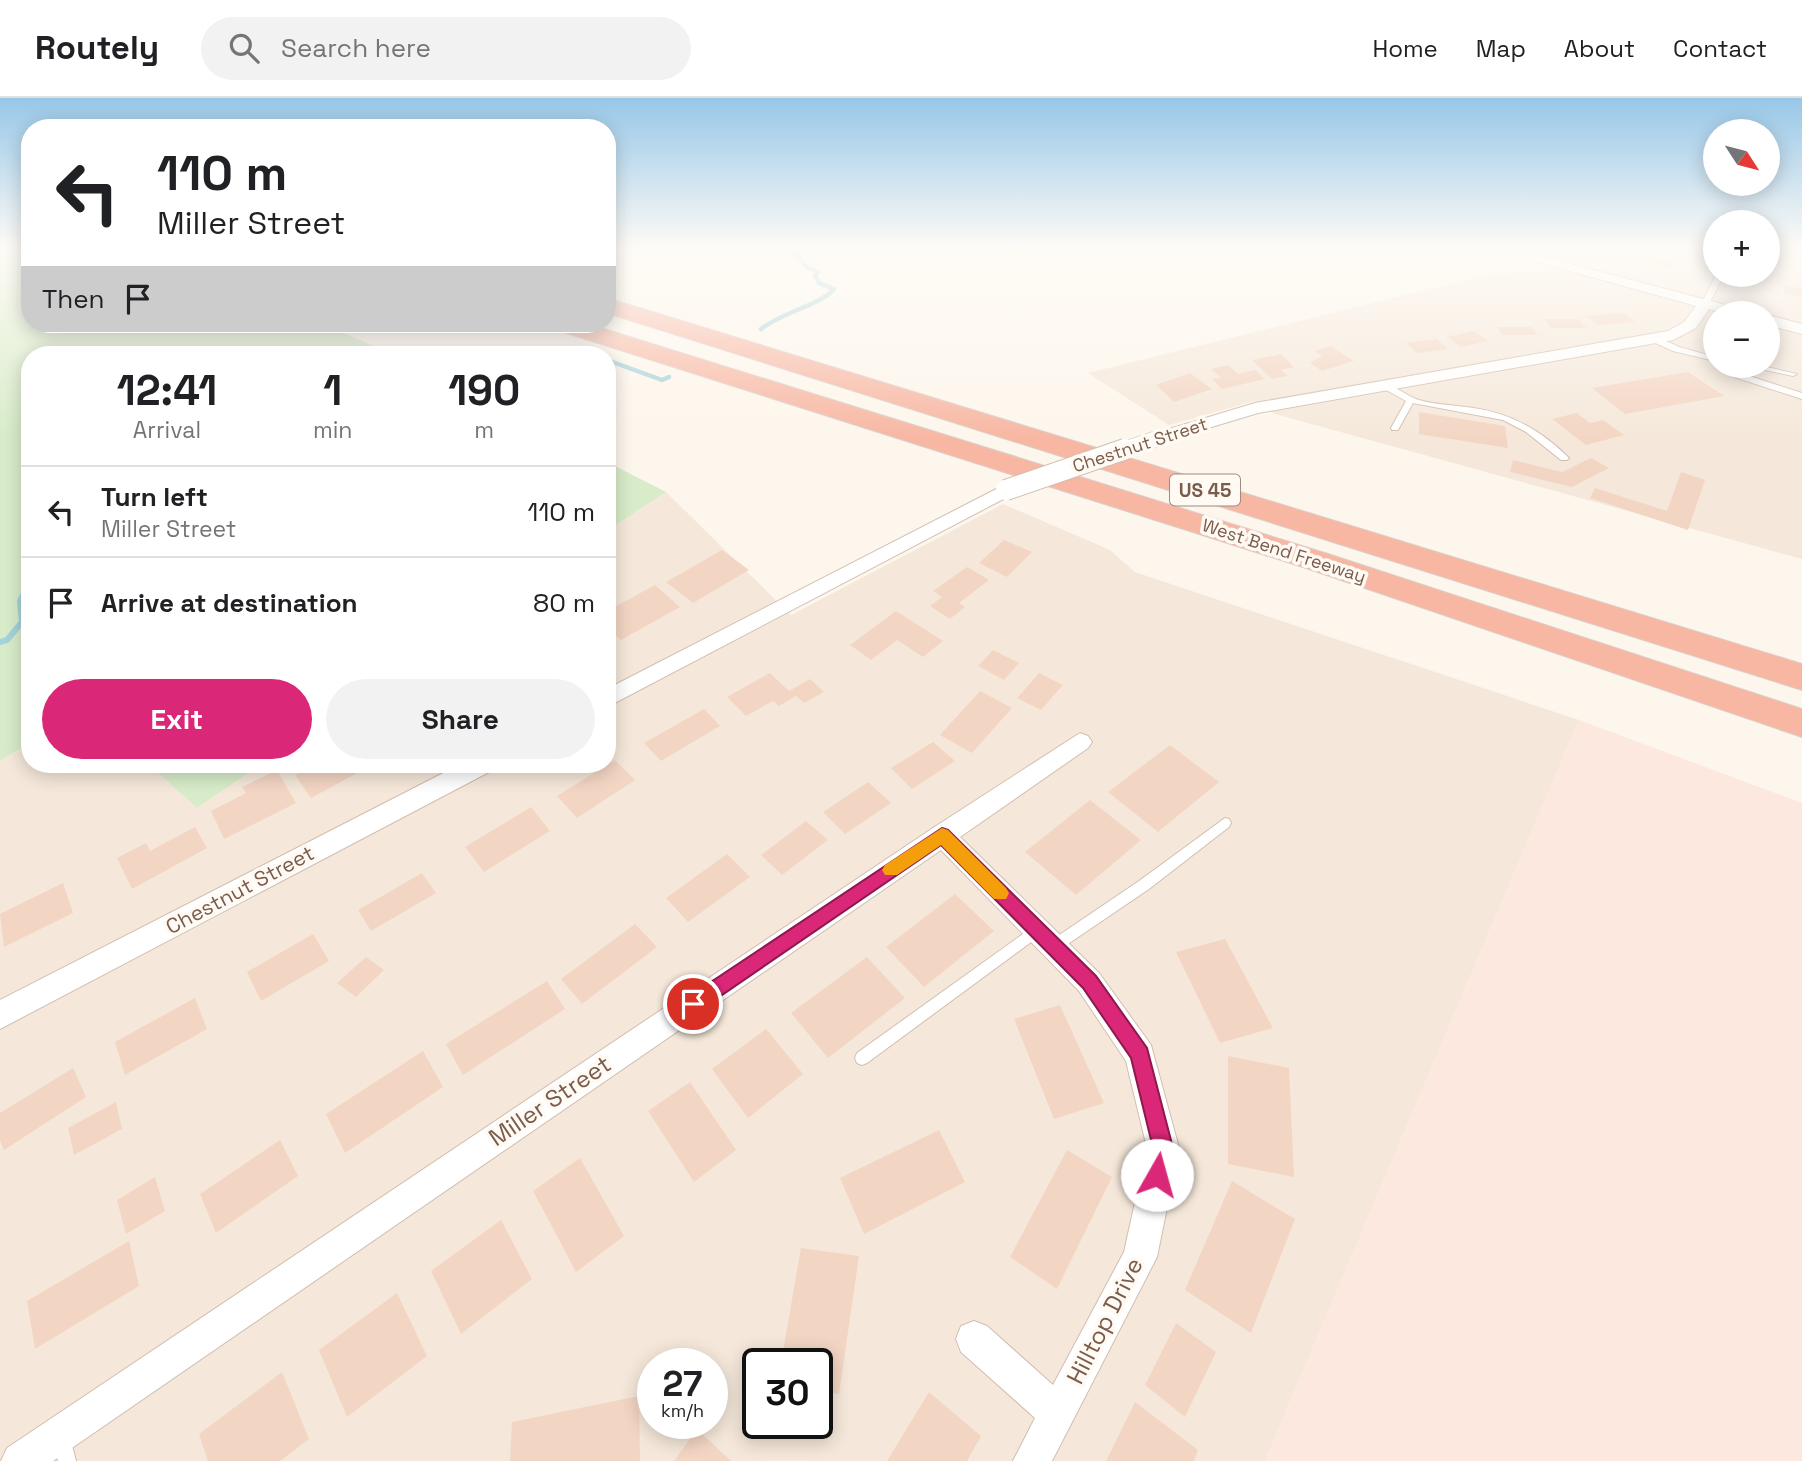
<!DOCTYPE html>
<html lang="en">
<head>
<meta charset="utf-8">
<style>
  :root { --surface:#fff; --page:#f2f2f2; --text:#202124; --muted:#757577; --line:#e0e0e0; --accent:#db2777 }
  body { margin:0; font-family:"Space Grotesk",sans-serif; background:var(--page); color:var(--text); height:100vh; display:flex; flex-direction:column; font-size:26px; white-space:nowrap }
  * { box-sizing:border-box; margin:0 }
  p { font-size:23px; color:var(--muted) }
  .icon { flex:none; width:38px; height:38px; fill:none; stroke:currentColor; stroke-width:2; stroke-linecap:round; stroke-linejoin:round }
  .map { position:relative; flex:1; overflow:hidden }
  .side { position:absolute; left:21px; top:248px; width:595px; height:427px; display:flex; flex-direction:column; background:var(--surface); border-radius:28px; box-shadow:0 4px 18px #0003 }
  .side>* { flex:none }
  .banner { position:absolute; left:21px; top:21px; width:595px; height:214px; border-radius:28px; box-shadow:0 4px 18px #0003; background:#fff; color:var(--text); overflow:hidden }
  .needle { width:46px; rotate:126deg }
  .fabs { position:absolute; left:1703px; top:21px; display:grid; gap:14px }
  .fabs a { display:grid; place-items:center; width:77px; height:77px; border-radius:50%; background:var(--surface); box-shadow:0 4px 18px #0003; font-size:35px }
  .speed { position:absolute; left:637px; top:1250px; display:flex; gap:14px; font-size:35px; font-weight:700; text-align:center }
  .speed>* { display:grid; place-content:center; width:91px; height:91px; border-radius:50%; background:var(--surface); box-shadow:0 4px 18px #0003; line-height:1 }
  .speed small { font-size:18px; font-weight:400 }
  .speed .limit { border:4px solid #111; border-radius:10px; background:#fff; color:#111 }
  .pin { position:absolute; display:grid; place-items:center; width:60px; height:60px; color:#fff; margin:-30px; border:4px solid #fff; border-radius:50%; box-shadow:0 2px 7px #0007 }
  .me { position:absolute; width:77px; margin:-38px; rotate:7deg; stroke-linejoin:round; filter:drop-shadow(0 0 5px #0008) }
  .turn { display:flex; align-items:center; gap:24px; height:147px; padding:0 21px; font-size:32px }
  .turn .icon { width:91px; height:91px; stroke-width:2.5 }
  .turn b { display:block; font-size:49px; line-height:60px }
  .then { display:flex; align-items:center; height:66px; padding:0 21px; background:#0003; gap:14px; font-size:26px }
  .eta { display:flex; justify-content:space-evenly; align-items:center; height:119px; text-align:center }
  .eta b { font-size:42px; font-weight:800; line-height:49px }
  .cta { display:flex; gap:14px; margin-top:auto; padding:14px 21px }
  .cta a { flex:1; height:80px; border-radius:42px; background:var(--accent); color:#fff; font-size:28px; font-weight:800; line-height:80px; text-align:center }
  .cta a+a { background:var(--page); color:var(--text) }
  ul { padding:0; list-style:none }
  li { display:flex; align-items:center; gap:21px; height:91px; padding:0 21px; border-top:2px solid var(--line) }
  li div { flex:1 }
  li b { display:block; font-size:26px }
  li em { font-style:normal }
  header { display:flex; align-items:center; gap:42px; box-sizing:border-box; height:98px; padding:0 35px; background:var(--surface); border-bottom:2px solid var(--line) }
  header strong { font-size:33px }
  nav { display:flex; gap:38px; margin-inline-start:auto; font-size:24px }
  .search { width:490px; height:63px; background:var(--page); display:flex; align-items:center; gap:18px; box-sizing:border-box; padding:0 24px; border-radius:38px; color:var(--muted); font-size:26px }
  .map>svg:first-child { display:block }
</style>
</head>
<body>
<header>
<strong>Routely</strong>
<div class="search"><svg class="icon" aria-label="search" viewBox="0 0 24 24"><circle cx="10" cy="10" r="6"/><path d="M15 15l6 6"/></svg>Search here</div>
<nav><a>Home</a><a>Map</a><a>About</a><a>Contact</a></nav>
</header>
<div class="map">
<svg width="1802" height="1363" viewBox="0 0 1802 1363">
  <rect width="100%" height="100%" fill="#fdf6ec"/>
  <!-- residential -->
  <path fill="#f5e8da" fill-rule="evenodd" d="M 1516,150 L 1715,150 L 1715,177 L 1768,177 L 1768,150 L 1802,150 L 1802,461 L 1275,316 L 1254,303 L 1169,327 L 1088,275 L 1494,175 L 1563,172 L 1565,163 ZM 1715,215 L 1768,215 L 1768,268 L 1715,268 Z
    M 666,394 L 791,517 L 1003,406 L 1110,452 L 1135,474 L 1579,622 L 1265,1363 L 0,1363 L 0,663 L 30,645 L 30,667 L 149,667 L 197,710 L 260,667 L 607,667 L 607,433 ZM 653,1265 L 712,1265 L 712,1325 L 653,1325 ZM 758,1265 L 817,1265 L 817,1325 L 758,1325 Z"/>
  <!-- commercial -->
  <path fill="#fde8e0" d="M 1579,622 L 1802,705 L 1802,1363 L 1265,1363 Z"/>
  <!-- green -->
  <path fill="#d8ecc9" d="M 0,150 L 30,150 L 30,226 L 324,226 L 393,257 L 30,257 L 30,645 L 0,663 Z
    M 607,364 L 666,394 L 607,433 Z
    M 149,667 L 260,667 L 197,710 Z"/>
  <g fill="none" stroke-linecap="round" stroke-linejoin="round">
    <!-- stream-far1 -->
    <path stroke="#a5d3da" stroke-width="4.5" d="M 761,231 C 782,214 821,207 834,191 L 819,185 L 815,177 L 818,174 L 808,170 L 790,150
      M 572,257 L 567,253 L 590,257
      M 607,262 L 662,282 L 669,279"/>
    <!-- stream -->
    <path stroke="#a5d3da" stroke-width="6" d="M 0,544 L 7,542 L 22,524 L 20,503 L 30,483"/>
  </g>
  <!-- building -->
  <path fill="#f3d5c3" d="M 1592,150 L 1647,150 L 1676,157 L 1669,170 Z
    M 1786,187 L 1802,191 L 1802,199 L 1783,195 Z
    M 1623,215 L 1635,224 L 1598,227 L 1587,218 Z
    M 1544,221 L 1579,221 L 1586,230 L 1551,230 Z
    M 1497,229 L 1531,229 L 1538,237 L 1503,237 Z
    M 1474,233 L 1488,243 L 1461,249 L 1447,239 Z
    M 1437,241 L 1448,251 L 1417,255 L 1406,245 Z
    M 1331,248 L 1354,263 L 1322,273 L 1310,265 L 1322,258 L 1315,253 Z
    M 1281,256 L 1294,269 L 1281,272 L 1288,278 L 1272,281 L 1252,262 Z
    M 1228,267 L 1238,276 L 1255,272 L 1265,281 L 1222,291 L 1212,281 L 1221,280 L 1211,271 Z
    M 1688,274 L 1724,298 L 1625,316 L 1592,290 Z
    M 1190,275 L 1212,291 L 1174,304 L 1156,287 Z
    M 1419,314 L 1505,328 L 1508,350 L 1419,336 Z
    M 1577,315 L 1590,325 L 1603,322 L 1624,337 L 1586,347 L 1552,321 Z
    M 1591,360 L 1609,370 L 1572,389 L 1510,374 L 1513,362 L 1562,374 Z
    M 1681,374 L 1705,382 L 1688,432 L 1590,400 L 1595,390 L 1667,413 Z
    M 1004,442 L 1032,454 L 1007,479 L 979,465 Z
    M 722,452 L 749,472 L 693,505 L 666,484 Z
    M 967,469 L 989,482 L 959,505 L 965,509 L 950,521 L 930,508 L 942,499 L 933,493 Z
    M 655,487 L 680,509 L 621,542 L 607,529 L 607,513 Z
    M 896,513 L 943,543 L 923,559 L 897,542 L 871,562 L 850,547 Z
    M 993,552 L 1019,565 L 1004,582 L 978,568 Z
    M 770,575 L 789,593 L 810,581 L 824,594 L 804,605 L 796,598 L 779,608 L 773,603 L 746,618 L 727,599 Z
    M 1039,575 L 1063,587 L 1041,612 L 1017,600 Z
    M 980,593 L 1012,610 L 972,655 L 940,637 Z
    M 704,611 L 720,628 L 661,663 L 644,645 Z
    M 933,644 L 955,663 L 912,691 L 891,670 Z
    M 1170,647 L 1219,684 L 1158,734 L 1108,694 Z
    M 615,662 L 635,682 L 577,720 L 557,698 Z
    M 315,667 L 372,667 L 311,700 L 295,677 Z
    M 277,672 L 296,705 L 224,741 L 211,713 L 246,695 L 242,689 Z
    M 868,684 L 891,705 L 845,736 L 823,714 Z
    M 1090,702 L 1141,742 L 1076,797 L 1025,754 Z
    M 531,709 L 550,733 L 484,774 L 465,749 Z
    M 806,723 L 828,742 L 782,777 L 761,757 Z
    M 195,729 L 207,750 L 132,791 L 117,760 L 146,745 L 150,753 Z
    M 727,756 L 750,779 L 688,824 L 666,800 Z
    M 422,775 L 436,795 L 371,833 L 358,812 Z
    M 63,785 L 73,815 L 4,849 L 0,816 Z
    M 955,796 L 994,833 L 924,889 L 886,849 Z
    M 635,826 L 657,849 L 582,906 L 561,881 Z
    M 313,836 L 329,863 L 261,903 L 247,874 Z
    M 1225,841 L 1273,930 L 1220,945 L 1176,854 Z
    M 366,859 L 384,872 L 356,899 L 337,885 Z
    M 867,859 L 905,900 L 828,960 L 791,915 Z
    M 547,883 L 565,911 L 463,977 L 446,946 Z
    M 195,900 L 207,931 L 125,977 L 115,944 Z
    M 1060,907 L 1104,1005 L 1054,1021 L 1014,921 Z
    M 766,931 L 803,976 L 748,1020 L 712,971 Z
    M 423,953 L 443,989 L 345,1055 L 326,1016 Z
    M 1228,958 L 1289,970 L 1294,1079 L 1228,1066 Z
    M 73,970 L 86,999 L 4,1052 L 0,1042 L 0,1015 Z
    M 690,984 L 736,1052 L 694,1084 L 648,1013 Z
    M 116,1004 L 122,1031 L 74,1057 L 68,1030 Z
    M 939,1032 L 965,1084 L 864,1136 L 840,1080 Z
    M 280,1042 L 298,1078 L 216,1135 L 200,1096 Z
    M 1067,1052 L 1112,1079 L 1057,1191 L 1010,1159 Z
    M 580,1060 L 624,1138 L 576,1174 L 533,1093 Z
    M 155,1079 L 165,1113 L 126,1136 L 117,1102 Z
    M 1232,1083 L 1295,1121 L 1251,1235 L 1185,1192 Z
    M 501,1122 L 532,1181 L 461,1236 L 431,1173 Z
    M 129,1143 L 139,1188 L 35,1251 L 27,1203 Z
    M 801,1150 L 859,1158 L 839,1296 L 817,1293 L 817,1265 L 781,1265 Z
    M 397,1195 L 427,1258 L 347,1319 L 319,1252 Z
    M 1176,1225 L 1216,1254 L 1185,1319 L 1145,1287 Z
    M 282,1274 L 309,1341 L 280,1363 L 208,1363 L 199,1336 Z
    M 929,1294 L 981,1338 L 967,1363 L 887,1363 Z
    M 639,1298 L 640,1363 L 510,1363 L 512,1324 Z
    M 1135,1304 L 1198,1352 L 1194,1363 L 1106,1363 Z
    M 697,1331 L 731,1363 L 674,1363 Z"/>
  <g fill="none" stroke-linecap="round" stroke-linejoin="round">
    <defs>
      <path id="lane" d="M 1707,150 L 1715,150 L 1715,153 L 1708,152 Z
        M 1716,177 L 1724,177 L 1708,208 L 1702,208 L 1701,206 Z
        M 1649,238 L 1655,238 L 1679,249 L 1715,259 L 1715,263 L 1673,253 L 1649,242 Z
        M 1717,268 L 1727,268 L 1740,275 L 1802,295 L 1802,301 L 1734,279 Z
        M 1746,268 L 1762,268 L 1797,276 L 1793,278 Z
        M 1379,284 C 1390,284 1406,298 1419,302 C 1436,307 1455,307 1473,310 C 1511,315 1542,333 1569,360 L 1567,362 L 1561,362 L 1526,334 L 1503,322 L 1413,305 L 1398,332 L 1392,332 L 1391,330 L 1406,303 L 1379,288 Z
        M 1225,720 L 1229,721 L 1231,725 L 1229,729 L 1149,791 L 1059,852 L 1054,854 L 1049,852 L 1047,848 L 1049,844 L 1139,783 Z
        M 1037,826 L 1042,828 L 1044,832 L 1042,836 L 867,965 L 862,967 L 857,965 L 855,960 L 857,955 Z
        M 61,1330 L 68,1332 L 76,1363 L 58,1363 L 52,1339 L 54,1332 Z"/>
      <path id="street" d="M 1487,150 L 1510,150 L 1745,212 L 1748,215 L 1723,215 L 1709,211 L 1696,230 L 1673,242 L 1258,315 L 1162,344 L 1153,339 L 1156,335 L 1255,305 L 1668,233 L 1684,224 L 1696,208 Z
        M 1768,217 L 1802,226 L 1802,236 L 1768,227 Z
        M 1006,386 L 1015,392 L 1013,396 L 607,609 L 607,591 Z
        M 1080,635 L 1088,638 L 1092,644 L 1088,650 L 960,739 L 1099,875 L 1151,947 L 1179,1050 L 1157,1159 L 1052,1363 L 1013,1363 L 1035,1320 L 961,1254 L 956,1241 L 961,1228 L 974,1223 L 987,1228 L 1053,1287 L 1124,1154 L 1147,1050 L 1126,963 L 1079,893 L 941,752 L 53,1363 L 1,1363 L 7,1350 L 933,730 Z
        M 459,667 L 492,667 L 489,674 L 0,931 L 0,902 Z"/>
      <path id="highway" d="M 607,200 L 1802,566 L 1802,592 L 607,215 Z
        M 551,226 L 588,226 L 1328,456 L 1802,611 L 1802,639 L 1306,470 L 554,231 Z"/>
    </defs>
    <!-- lane casing -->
    <use href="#lane" stroke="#d1beb0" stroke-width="2"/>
    <!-- street casing -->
    <use href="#street" stroke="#d1beb0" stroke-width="2"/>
    <!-- highway casing -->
    <use href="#highway" stroke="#dad1cd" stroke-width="2"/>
    <!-- lane -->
    <use href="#lane" fill="#fff" fill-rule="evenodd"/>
    <!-- street -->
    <use href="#street" fill="#fff" fill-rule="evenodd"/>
    <!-- highway -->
    <use href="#highway" fill="#f7b7a3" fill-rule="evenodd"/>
    <defs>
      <path id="street-bridge-far1" d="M 1120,353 L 1162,339"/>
      <path id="street-bridge" d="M 1006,392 L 1125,351"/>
    </defs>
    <!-- street-bridge-far1 casing -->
    <use href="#street-bridge-far1" stroke="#d1beb0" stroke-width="17" stroke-linecap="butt"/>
    <!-- street-bridge casing -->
    <use href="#street-bridge" stroke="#d1beb0" stroke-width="22" stroke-linecap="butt"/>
    <!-- street-bridge-far1 -->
    <use href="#street-bridge-far1" stroke="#fff" stroke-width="16"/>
    <!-- street-bridge -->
    <use href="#street-bridge" stroke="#fff" stroke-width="20"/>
  </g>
  <!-- sky -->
  <linearGradient id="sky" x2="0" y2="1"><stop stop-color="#97c7e8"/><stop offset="0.44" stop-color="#fefbf6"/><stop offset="1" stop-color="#fefbf6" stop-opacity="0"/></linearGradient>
  <rect width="1802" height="341" fill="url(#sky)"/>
  <!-- route -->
  <path fill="#db2777" stroke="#8e194d" stroke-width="2" d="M 942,730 L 948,732 L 1096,878 L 1147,950 L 1173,1050 L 1165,1085 L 1157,1088 L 1150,1085 L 1147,1077 L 1153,1050 L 1131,960 L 1083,890 L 941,747 L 700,912 L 693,915 L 687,912 L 684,906 L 687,900 Z"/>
  <!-- slow -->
  <path fill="#f59e0b" d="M 942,730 L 948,732 L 1006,790 L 1009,795 L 1006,801 L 994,801 L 941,747 L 897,777 L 885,777 L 882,772 L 885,767 Z"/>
  <g text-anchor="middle" stroke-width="7" stroke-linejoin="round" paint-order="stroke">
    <!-- far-street labels -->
    <g font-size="18" fill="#7a5c4d" stroke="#fffaf3">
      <text transform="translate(1140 347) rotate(-18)" y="6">Chestnut Street</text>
      <text transform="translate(1284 453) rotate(18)" y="6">West Bend Freeway</text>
    </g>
    <!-- shield labels -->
    <rect fill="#fffaf3" stroke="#a28b7f" stroke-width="2" x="1170" y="376.5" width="70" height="31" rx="5"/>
    <g font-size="19" font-weight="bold" fill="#7a5c4d">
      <text x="1205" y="399">US 45</text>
    </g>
    <!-- street labels -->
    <g font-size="21" fill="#7a5c4d" stroke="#fffaf3">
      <text transform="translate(240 792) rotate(-28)" y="7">Chestnut Street</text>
    </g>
    <!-- near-street labels -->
    <g font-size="24" fill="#7a5c4d" stroke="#fffaf3">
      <text transform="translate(550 1003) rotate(-34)" y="8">Miller Street</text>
      <text transform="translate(1105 1223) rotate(-63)" y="8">Hilltop Drive</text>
    </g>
  </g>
</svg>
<div class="fabs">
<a><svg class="needle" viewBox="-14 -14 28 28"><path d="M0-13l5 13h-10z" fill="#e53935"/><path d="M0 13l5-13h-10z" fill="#757577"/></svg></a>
<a>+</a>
<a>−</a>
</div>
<div class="speed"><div>27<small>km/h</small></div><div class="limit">30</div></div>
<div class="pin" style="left:693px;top:906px;background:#d93025"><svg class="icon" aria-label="arrive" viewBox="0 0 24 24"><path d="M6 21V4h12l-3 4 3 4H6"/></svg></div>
<svg class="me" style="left:1157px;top:1077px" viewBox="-20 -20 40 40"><circle r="19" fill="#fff"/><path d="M0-13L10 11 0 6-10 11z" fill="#db2777"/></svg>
<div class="banner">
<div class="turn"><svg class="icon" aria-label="left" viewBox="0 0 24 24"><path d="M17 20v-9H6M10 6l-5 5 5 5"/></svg><div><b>110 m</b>Miller Street</div></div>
<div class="then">Then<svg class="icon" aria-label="arrive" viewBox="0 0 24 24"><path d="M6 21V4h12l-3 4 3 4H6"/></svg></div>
</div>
<section class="side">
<div class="eta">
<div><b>12:41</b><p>Arrival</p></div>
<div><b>1</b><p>min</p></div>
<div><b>190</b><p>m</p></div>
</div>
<ul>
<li><svg class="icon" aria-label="left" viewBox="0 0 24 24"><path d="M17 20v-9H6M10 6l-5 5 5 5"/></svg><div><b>Turn left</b><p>Miller Street</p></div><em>110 m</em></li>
<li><svg class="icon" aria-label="arrive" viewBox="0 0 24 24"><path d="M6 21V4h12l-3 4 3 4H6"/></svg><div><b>Arrive at destination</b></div><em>80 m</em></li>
</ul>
<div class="cta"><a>Exit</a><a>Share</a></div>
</section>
</div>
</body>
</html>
